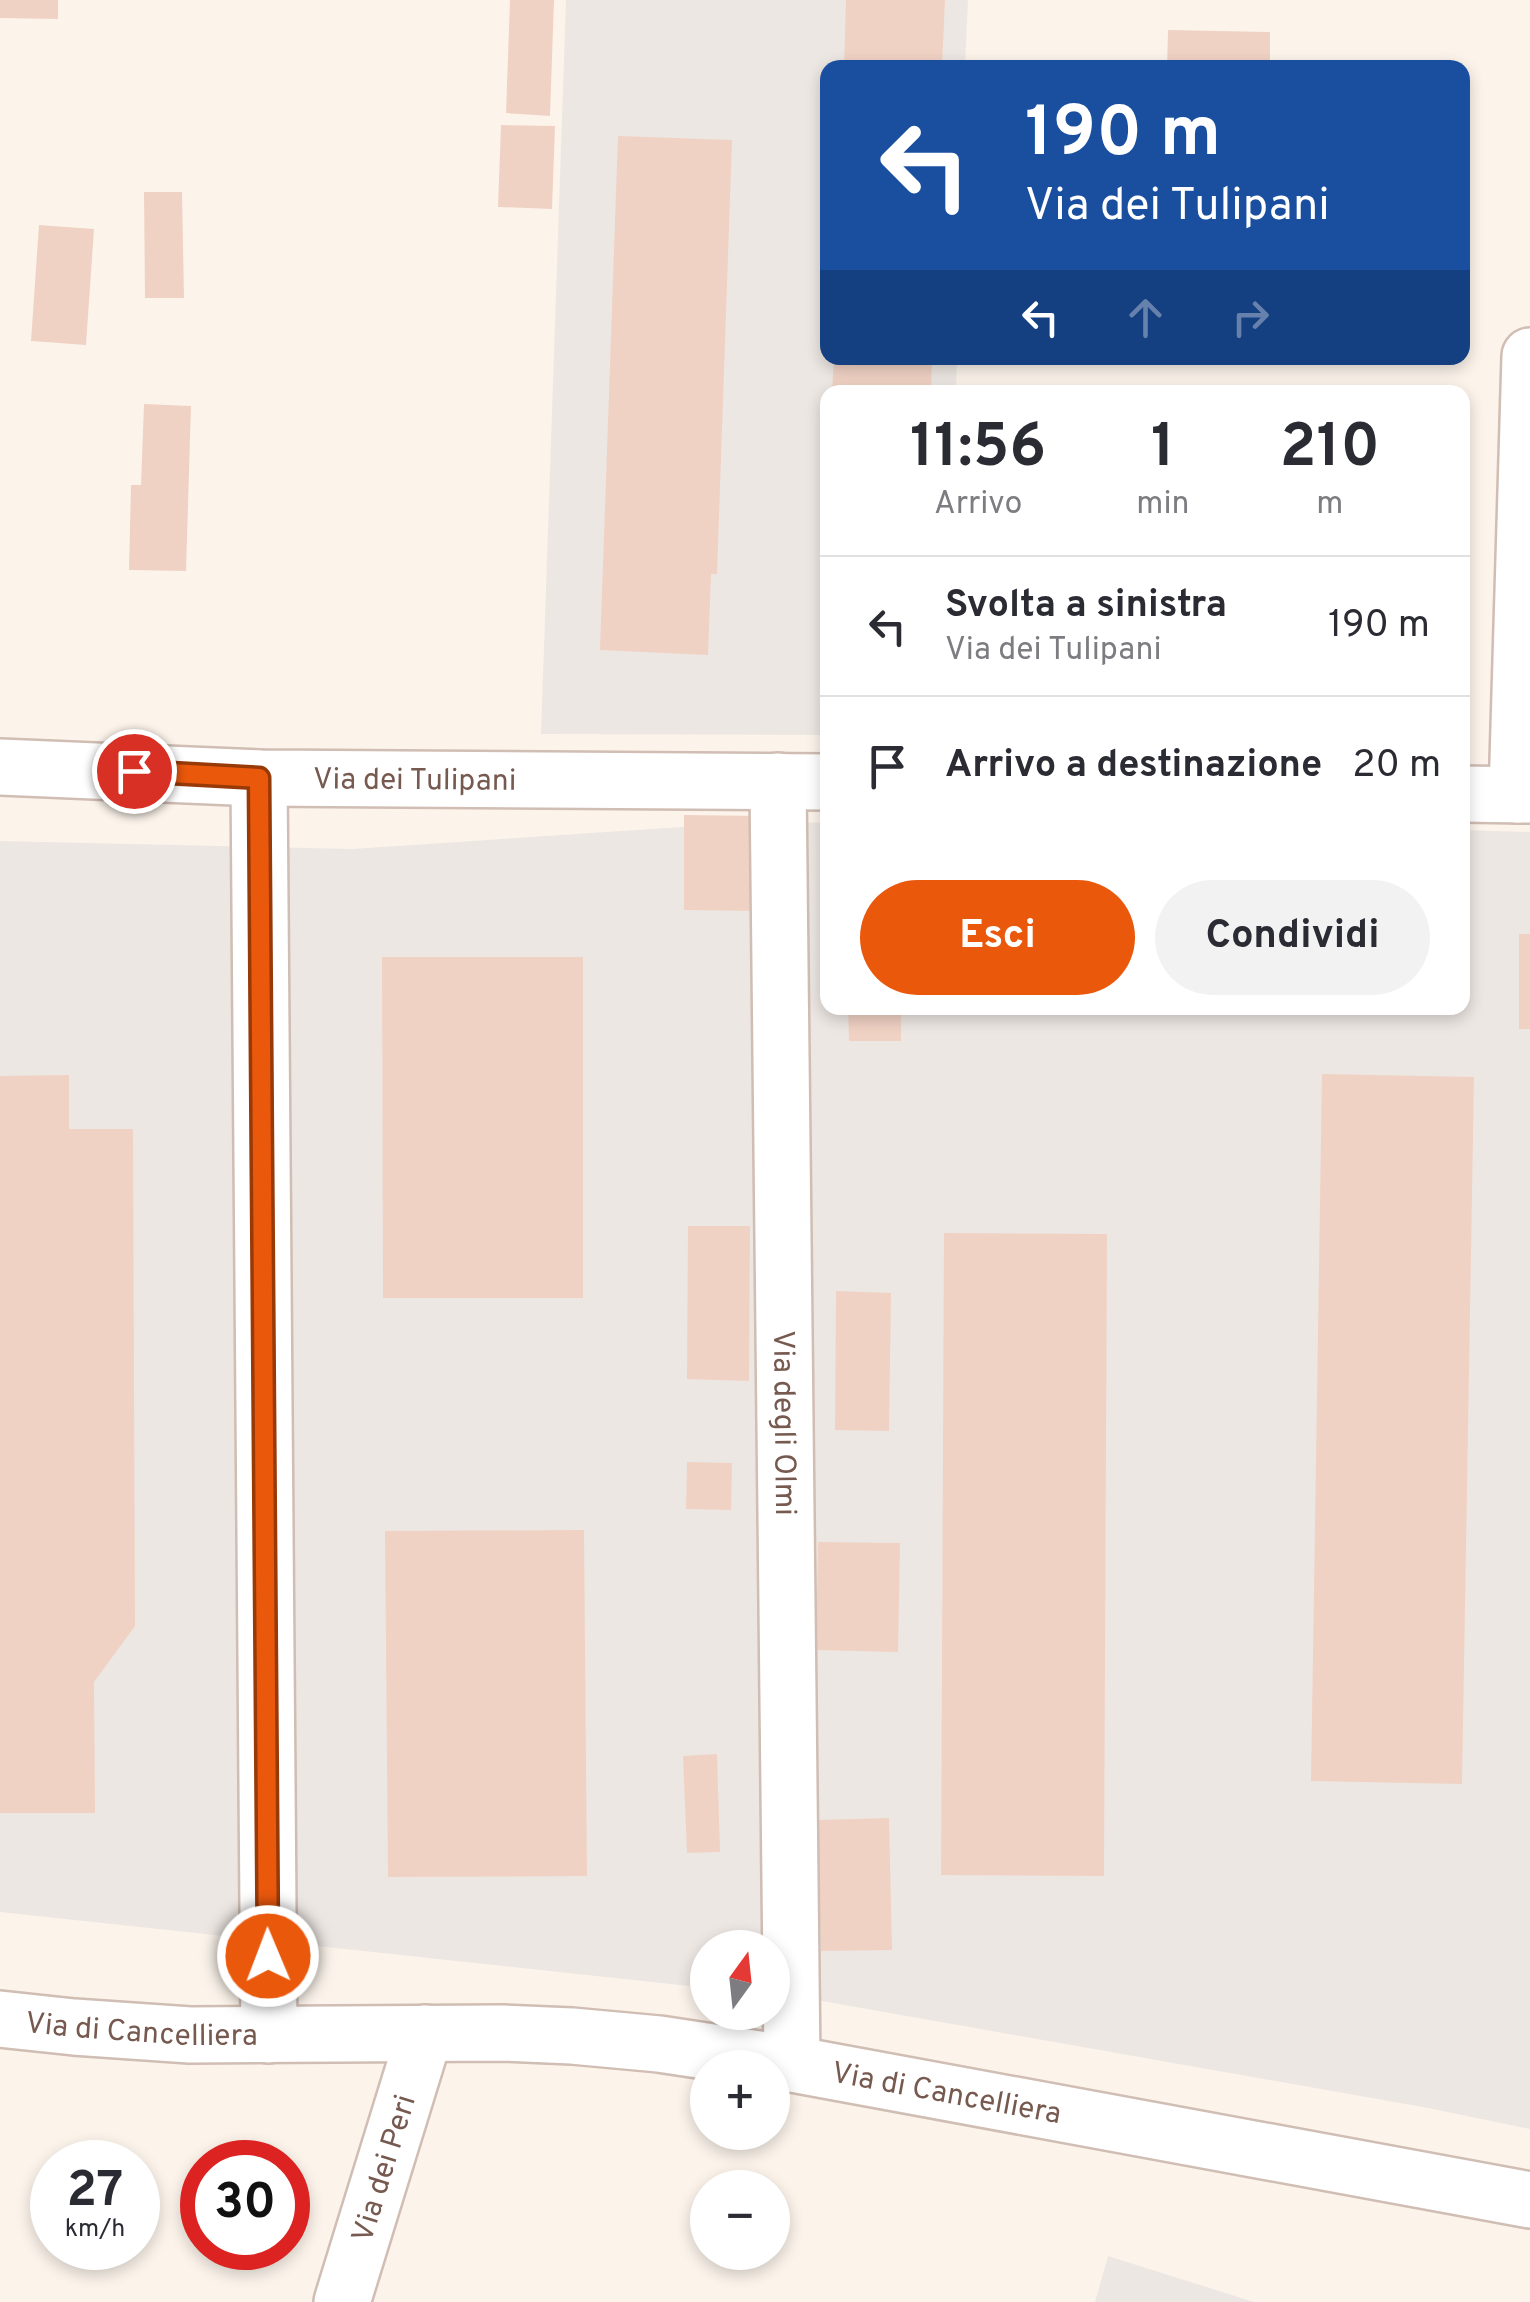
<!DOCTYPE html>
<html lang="it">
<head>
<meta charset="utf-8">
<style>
  :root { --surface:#fff; --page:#f2f2f3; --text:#2b2b33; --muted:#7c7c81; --line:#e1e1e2; --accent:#ea580c }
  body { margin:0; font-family:Overpass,sans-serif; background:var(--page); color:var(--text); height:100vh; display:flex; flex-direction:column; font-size:38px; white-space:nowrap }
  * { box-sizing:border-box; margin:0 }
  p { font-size:32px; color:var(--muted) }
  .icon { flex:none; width:55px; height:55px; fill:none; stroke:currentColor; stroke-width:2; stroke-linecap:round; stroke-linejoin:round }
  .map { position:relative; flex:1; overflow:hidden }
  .panel { position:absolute; left:820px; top:385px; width:650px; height:630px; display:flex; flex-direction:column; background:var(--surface); border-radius:20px; box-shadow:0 5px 15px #0003 }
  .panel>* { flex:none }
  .top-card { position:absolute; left:820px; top:60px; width:650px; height:305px; border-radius:20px; box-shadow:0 5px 15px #0003; background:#1a4fa0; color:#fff; overflow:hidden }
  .needle { width:65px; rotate:15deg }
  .tools { position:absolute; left:690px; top:1930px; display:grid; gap:20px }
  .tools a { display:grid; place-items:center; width:100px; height:100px; border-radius:50%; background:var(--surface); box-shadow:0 5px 15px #0003; font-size:50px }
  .speed { position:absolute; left:30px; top:2140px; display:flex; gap:20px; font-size:50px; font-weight:700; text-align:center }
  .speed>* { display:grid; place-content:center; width:130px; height:130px; border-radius:50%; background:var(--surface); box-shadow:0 5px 15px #0003; line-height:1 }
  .speed small { font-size:25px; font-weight:400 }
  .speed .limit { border:15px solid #d22; background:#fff; color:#111 }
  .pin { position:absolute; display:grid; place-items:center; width:85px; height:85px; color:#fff; margin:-42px; border:5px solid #fff; border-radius:50%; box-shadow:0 2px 10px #0007 }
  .me { position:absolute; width:110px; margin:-55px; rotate:359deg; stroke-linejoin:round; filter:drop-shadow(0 0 8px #0008) }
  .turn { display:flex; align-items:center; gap:35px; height:210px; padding:0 40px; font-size:45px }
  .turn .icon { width:130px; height:130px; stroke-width:2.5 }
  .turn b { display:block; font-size:70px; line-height:85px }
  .lanes { display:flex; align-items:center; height:95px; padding:0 40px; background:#0003; justify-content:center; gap:50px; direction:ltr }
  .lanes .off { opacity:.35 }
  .eta { display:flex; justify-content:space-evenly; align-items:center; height:170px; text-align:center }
  .eta b { font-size:60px; font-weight:700; line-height:70px }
  .cta { display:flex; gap:20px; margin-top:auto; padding:20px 40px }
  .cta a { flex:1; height:115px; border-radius:60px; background:var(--accent); color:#fff; font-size:40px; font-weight:700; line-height:115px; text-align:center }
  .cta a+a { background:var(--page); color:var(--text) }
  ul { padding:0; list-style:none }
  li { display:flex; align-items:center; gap:30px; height:140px; padding:0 40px; border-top:2px solid var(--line) }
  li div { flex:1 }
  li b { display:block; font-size:38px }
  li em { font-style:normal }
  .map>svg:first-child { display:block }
</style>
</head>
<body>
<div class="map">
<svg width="1530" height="2302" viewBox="0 0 1530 2302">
  <rect width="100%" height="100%" fill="#fcf4eb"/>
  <!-- industrial -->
  <path fill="#ede7e3" d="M 566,0 L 968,0 L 965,67 L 828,68 L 828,358 L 957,358 L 956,392 L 828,392 L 827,735 L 541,734 Z
    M 772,821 L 827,823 L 828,1008 L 1462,1008 L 1463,830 L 1530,832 L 1530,2129 L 1428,2108 L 816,2000 L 772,1948 L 708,1948 L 707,1988 L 0,1912 L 0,841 L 352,849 Z
    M 1108,2256 L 1254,2302 L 1095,2302 Z"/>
  <!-- building -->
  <path fill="#f0d2c4" d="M 0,0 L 58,0 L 58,19 L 0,18 Z
    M 510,0 L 554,0 L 550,116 L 506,113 Z
    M 846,0 L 945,0 L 942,68 L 844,68 Z
    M 1168,30 L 1270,32 L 1270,68 L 1167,68 Z
    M 501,125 L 555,126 L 552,209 L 498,207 Z
    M 618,136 L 732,140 L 717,574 L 711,574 L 708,655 L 600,650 Z
    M 144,192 L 182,192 L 184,298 L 145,298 Z
    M 39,225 L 94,229 L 86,345 L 31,341 Z
    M 834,358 L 932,358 L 931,392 L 832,392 Z
    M 144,404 L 191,406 L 186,571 L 129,570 L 131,485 L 141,485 Z
    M 684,815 L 763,816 L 763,911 L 684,910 Z
    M 823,876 L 828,876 L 828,996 L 824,996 Z
    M 1519,934 L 1530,934 L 1530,1029 L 1519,1029 Z
    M 382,957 L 583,957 L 583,1298 L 383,1298 Z
    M 848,1008 L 901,1008 L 901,1041 L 849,1041 Z
    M 1322,1074 L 1474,1077 L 1462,1784 L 1311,1781 Z
    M 69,1075 L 69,1129 L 133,1129 L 135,1626 L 94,1682 L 95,1813 L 0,1813 L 0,1076 Z
    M 688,1226 L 750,1226 L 749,1381 L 687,1379 Z
    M 944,1233 L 1107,1234 L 1104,1876 L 941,1875 Z
    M 836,1291 L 891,1293 L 889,1431 L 835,1430 Z
    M 687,1462 L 732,1463 L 731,1510 L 686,1509 Z
    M 584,1530 L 587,1876 L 388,1877 L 385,1531 Z
    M 818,1542 L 900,1543 L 898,1652 L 816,1650 Z
    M 717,1754 L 720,1852 L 687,1853 L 683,1756 Z
    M 889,1818 L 892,1950 L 821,1951 L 818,1820 Z"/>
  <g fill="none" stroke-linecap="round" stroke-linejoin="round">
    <defs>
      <g id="minor">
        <path id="s1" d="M 0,767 L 259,778 L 828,782"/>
        <path d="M 259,778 L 269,2035"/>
        <path id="s2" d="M 778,781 L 792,2064"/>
        <path d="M 1462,794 L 1530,795"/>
        <path d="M 1517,795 L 1530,356"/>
        <path id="s3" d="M 0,2019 L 74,2027 L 190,2035 L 502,2033 L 572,2036 L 659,2044 L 792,2064 L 1530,2200"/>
        <path id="s4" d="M 342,2302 L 425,2033"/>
      </g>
    </defs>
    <!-- minor casing -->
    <use href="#minor" stroke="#d0bdb3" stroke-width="60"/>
    <!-- minor -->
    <use href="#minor" stroke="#fff" stroke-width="55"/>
  </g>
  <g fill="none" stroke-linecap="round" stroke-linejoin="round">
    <defs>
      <path id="route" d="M 134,771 L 259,778 L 268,1956"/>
    </defs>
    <!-- route casing -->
    <use href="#route" stroke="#983908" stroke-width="25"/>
    <!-- route -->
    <use href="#route" stroke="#ea580c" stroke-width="18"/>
  </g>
  <g text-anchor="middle" stroke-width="9" stroke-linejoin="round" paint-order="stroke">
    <!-- street labels -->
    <g font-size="30" fill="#76594f" stroke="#fef8f1">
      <text dy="10" stroke="none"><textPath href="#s1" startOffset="415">Via dei Tulipani</textPath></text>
      <text dy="10" stroke="none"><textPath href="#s2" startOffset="642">Via degli Olmi</textPath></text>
      <text dy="10" stroke="none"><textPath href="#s3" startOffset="142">Via di Cancelliera</textPath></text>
      <text dy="10" stroke="none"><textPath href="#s3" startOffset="952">Via di Cancelliera</textPath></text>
      <text dy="10" stroke="none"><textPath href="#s4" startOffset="140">Via dei Peri</textPath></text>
    </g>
  </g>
</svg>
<div class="tools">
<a><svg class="needle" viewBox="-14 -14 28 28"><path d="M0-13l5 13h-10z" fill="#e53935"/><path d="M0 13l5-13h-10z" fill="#7c7c81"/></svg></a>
<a>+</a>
<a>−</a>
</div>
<div class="speed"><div>27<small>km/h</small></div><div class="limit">30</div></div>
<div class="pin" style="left:134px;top:771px;background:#d93025"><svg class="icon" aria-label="arrive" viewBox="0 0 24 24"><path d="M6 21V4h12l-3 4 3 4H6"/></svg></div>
<svg class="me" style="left:268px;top:1956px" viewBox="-20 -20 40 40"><circle r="17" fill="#ea580c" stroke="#fff" stroke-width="3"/><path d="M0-11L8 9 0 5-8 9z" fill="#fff"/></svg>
<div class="top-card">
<div class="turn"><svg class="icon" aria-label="left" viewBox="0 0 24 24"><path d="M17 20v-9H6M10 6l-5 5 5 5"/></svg><div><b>190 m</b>Via dei Tulipani</div></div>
<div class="lanes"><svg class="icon" aria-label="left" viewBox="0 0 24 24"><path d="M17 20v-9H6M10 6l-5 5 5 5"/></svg><svg class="icon off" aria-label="ahead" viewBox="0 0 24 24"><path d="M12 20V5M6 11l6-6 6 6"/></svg><svg class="icon off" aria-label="right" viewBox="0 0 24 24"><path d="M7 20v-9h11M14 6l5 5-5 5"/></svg></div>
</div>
<section class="panel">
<div class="eta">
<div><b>11:56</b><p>Arrivo</p></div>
<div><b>1</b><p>min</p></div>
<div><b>210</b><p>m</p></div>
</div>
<ul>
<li><svg class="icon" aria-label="left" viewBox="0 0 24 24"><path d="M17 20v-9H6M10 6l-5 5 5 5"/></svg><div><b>Svolta a sinistra</b><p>Via dei Tulipani</p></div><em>190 m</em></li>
<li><svg class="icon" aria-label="arrive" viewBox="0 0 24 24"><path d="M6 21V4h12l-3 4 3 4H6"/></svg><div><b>Arrivo a destinazione</b></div><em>20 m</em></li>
</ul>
<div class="cta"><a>Esci</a><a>Condividi</a></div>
</section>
</div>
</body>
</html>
